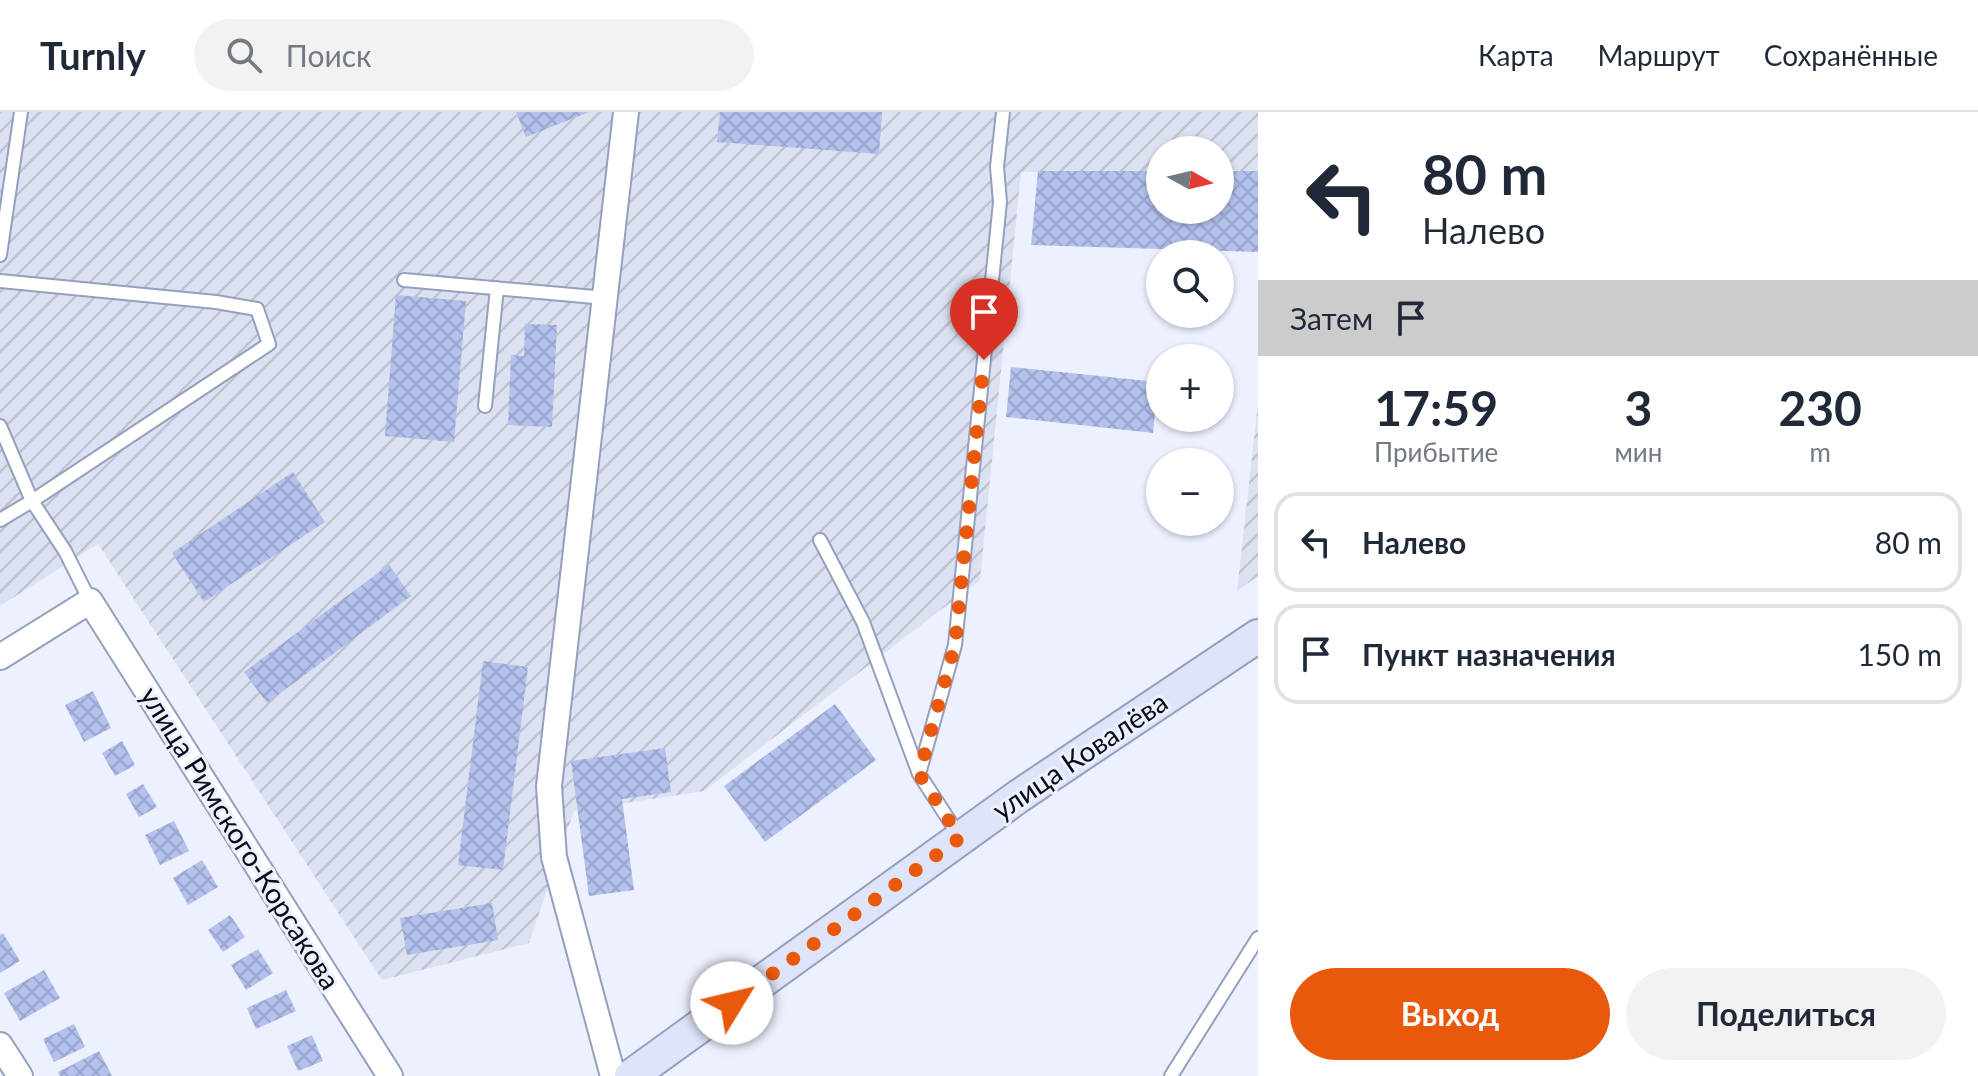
<!DOCTYPE html>
<html lang="ru">
<head>
<meta charset="utf-8">
<style>
  :root { --surface:#fff; --page:#f2f2f3; --text:#1f2937; --muted:#747a83; --line:#e0e1e3; --accent:#ea580c }
  body { margin:0; font-family:Lato,sans-serif; background:var(--page); color:var(--text); height:100vh; display:flex; flex-direction:column; font-size:30px; white-space:nowrap }
  * { box-sizing:border-box; margin:0 }
  p { font-size:26px; color:var(--muted) }
  .icon { flex:none; width:44px; height:44px; fill:none; stroke:currentColor; stroke-width:2; stroke-linecap:round; stroke-linejoin:round }
  .map { position:relative; flex:1; overflow:hidden }
  .side { display:flex; flex-direction:column; background:var(--surface); width:720px }
  .side>* { flex:none }
  .guide { background:#fff; color:var(--text); overflow:hidden }
  .needle { width:52px; rotate:98deg }
  .controls { position:absolute; left:1146px; top:24px; display:grid; gap:16px }
  .controls a { display:grid; place-items:center; width:88px; height:88px; border-radius:50%; background:var(--surface); box-shadow:0 2px 6px #0004; font-size:40px }
  .pin { position:absolute; display:grid; place-items:center; width:68px; height:68px; color:#fff; margin:-82px -34px; border-radius:50% 50% 50% 0; rotate:-45deg; box-shadow:0 0 8px #0007 }
  .pin .icon { rotate:45deg }
  .me { position:absolute; width:88px; margin:-44px; rotate:54deg; stroke-linejoin:round; filter:drop-shadow(0 0 6px #0008) }
  .turn { display:flex; align-items:center; gap:28px; height:168px; padding:0 32px; font-size:36px }
  .turn .icon { width:104px; height:104px; stroke-width:2.5 }
  .turn b { display:block; font-size:56px; line-height:68px }
  .then { display:flex; align-items:center; height:76px; padding:0 32px; background:#0003; gap:16px; font-size:30px }
  .eta { display:flex; justify-content:space-evenly; align-items:center; height:136px; text-align:center }
  .eta b { font-size:48px; font-weight:700; line-height:56px }
  .cta { display:flex; gap:16px; margin-top:auto; padding:16px 32px }
  .cta a { flex:1; height:92px; border-radius:48px; background:var(--accent); color:#fff; font-size:32px; font-weight:700; line-height:92px; text-align:center }
  .cta a+a { background:var(--page); color:var(--text) }
  ul { padding:0; list-style:none }
  li { display:flex; align-items:center; gap:24px; height:100px; margin:0 16px 12px; padding:0 16px; border:4px solid var(--line); border-radius:24px }
  li div { flex:1 }
  li b { display:block; font-size:30px }
  li em { font-style:normal }
  header { display:flex; align-items:center; gap:48px; box-sizing:border-box; height:112px; padding:0 40px; background:var(--surface); border-bottom:2px solid var(--line) }
  header strong { font-size:38px }
  nav { display:flex; gap:44px; margin-inline-start:auto; font-size:28px }
  .search { width:560px; height:72px; background:var(--page); display:flex; align-items:center; gap:20px; box-sizing:border-box; padding:0 28px; border-radius:44px; color:var(--muted); font-size:30px }
  main { display:flex; flex:1; min-height:0 }
  .map>svg:first-child { display:block }
</style>
</head>
<body>
<header>
<strong>Turnly</strong>
<div class="search"><svg class="icon" aria-label="search" viewBox="0 0 24 24"><circle cx="10" cy="10" r="6"/><path d="M15 15l6 6"/></svg>Поиск</div>
<nav><a>Карта</a><a>Маршрут</a><a>Сохранённые</a></nav>
</header>
<main>
<div class="map">
<svg width="1258" height="964" viewBox="0 0 1258 964">
  <defs>
    <pattern id="industrial-furrows" width="10" height="10" patternUnits="userSpaceOnUse" patternTransform="scale(2)"><rect width="10" height="10" fill="#dce1f1"/><path d="M-1 1l2-2M0 10L10 0M9 11l2-2" fill="none" stroke="#bbc0ce"/></pattern>
    <pattern id="building-cross-hatch" width="8" height="8" patternUnits="userSpaceOnUse" patternTransform="scale(2)"><rect width="8" height="8" fill="#b3c1ed"/><path d="M0 0l8 8M0 8l8-8" fill="none" stroke="#99a5ca"/></pattern>
  </defs>
  <rect width="100%" height="100%" fill="#edf1ff"/>
  <!-- industrial -->
  <path fill="url(#industrial-furrows)" d="M 0,0 L 1258,0 L 1258,59 L 1220,59 L 1220,38 L 1160,38 L 1160,59 L 1021,60 L 980,468 L 704,679 L 574,699 L 529,831 L 382,868 L 98,432 L 0,494 Z
    M 1258,291 L 1258,464 L 1237,479 Z"/>
  <!-- building -->
  <path fill="url(#building-cross-hatch)" d="M 516,0 L 589,0 L 526,25 Z
    M 720,0 L 882,0 L 879,42 L 717,30 Z
    M 1038,59 L 1160,59 L 1160,98 L 1220,98 L 1220,59 L 1258,59 L 1258,140 L 1031,133 Z
    M 396,183 L 466,189 L 454,330 L 385,324 Z
    M 525,212 L 557,213 L 552,315 L 508,313 L 511,243 L 524,244 Z
    M 1011,255 L 1158,270 L 1153,321 L 1006,305 Z
    M 293,360 L 325,410 L 204,490 L 172,441 Z
    M 389,453 L 411,484 L 267,591 L 244,560 Z
    M 483,549 L 528,555 L 503,758 L 458,753 Z
    M 93,579 L 111,616 L 84,630 L 65,593 Z
    M 835,592 L 876,648 L 765,730 L 724,674 Z
    M 122,629 L 135,653 L 115,664 L 102,641 Z
    M 665,636 L 671,680 L 622,687 L 634,778 L 589,784 L 571,649 Z
    M 143,672 L 157,695 L 139,705 L 126,682 Z
    M 174,709 L 189,739 L 160,753 L 145,723 Z
    M 202,748 L 218,775 L 188,793 L 173,766 Z
    M 492,791 L 498,828 L 407,843 L 400,806 Z
    M 230,803 L 245,825 L 223,840 L 208,818 Z
    M 3,821 L 20,849 L 0,861 L 0,823 Z
    M 258,837 L 273,861 L 246,878 L 231,853 Z
    M 44,858 L 60,886 L 20,909 L 4,881 Z
    M 286,878 L 296,899 L 256,917 L 247,896 Z
    M 74,912 L 85,935 L 54,950 L 43,927 Z
    M 312,923 L 323,949 L 298,959 L 287,934 Z
    M 99,939 L 112,964 L 60,964 L 58,960 Z"/>
  <g fill="none" stroke-linecap="round" stroke-linejoin="round">
    <defs>
      <path id="lane" d="M 0,143 L 21,0
        M 404,168 L 606,186
        M 0,169 L 216,190 L 257,197 L 269,232 L 32,389 L 0,408
        M 485,294 L 497,176
        M 0,314 L 32,389 L 65,439 L 90,489
        M 820,428 L 863,510 L 919,662
        M 960,725 L 919,662 L 955,533 L 1000,90 L 997,55 L 1003,0
        M 1171,964 L 1258,826"/>
      <path id="street" d="M 0,545 L 90,489 L 390,964
        M 0,933 L 20,964
        M 613,964 L 554,745 L 549,674 L 626,0"/>
      <path id="secondary" d="M 631,964 L 1019,684 L 1258,524"/>
    </defs>
    <!-- lane casing -->
    <use href="#lane" stroke="#959fbe" stroke-width="16"/>
    <!-- street casing -->
    <use href="#street" stroke="#959fbe" stroke-width="28"/>
    <!-- secondary casing -->
    <use href="#secondary" stroke="#959fbe" stroke-width="36"/>
    <!-- lane -->
    <use href="#lane" stroke="#fff" stroke-width="12"/>
    <!-- street -->
    <use href="#street" stroke="#fff" stroke-width="24"/>
    <!-- secondary -->
    <use href="#secondary" stroke="#dee4f9" stroke-width="32"/>
  </g>
  <g fill="none" stroke-linecap="round" stroke-linejoin="round">
    <!-- route -->
    <path stroke="#ea580c" stroke-width="14" stroke-dasharray="0 25.2" d="M 732,891 L 960,726 L 919,662 L 955,533 L 984,248"/>
  </g>
  <g text-anchor="middle" stroke-width="6" stroke-linejoin="round" paint-order="stroke">
    <!-- street labels -->
    <g font-size="28" fill="#090c17" stroke="#edf1ff">
      <text transform="translate(1080 644) rotate(-34)" y="10">улица Ковалёва</text>
      <text transform="translate(240 726) rotate(58)" y="10">улица Римского-Корсакова</text>
    </g>
  </g>
</svg>
<div class="controls">
<a><svg class="needle" viewBox="-14 -14 28 28"><path d="M0-13l5 13h-10z" fill="#e53935"/><path d="M0 13l5-13h-10z" fill="#747a83"/></svg></a>
<a><svg class="icon" aria-label="search" viewBox="0 0 24 24"><circle cx="10" cy="10" r="6"/><path d="M15 15l6 6"/></svg></a>
<a>+</a>
<a>−</a>
</div>
<div class="pin" style="left:984px;top:248px;background:#d93025"><svg class="icon" aria-label="arrive" viewBox="0 0 24 24"><path d="M6 21V4h12l-3 4 3 4H6"/></svg></div>
<svg class="me" style="left:732px;top:891px" viewBox="-20 -20 40 40"><circle r="19" fill="#fff"/><path d="M0-13L10 11 0 6-10 11z" fill="#ea580c"/></svg>
</div>
<section class="side">
<div class="guide">
<div class="turn"><svg class="icon" aria-label="left" viewBox="0 0 24 24"><path d="M17 20v-9H6M10 6l-5 5 5 5"/></svg><div><b>80 m</b>Налево</div></div>
<div class="then">Затем<svg class="icon" aria-label="arrive" viewBox="0 0 24 24"><path d="M6 21V4h12l-3 4 3 4H6"/></svg></div>
</div>
<div class="eta">
<div><b>17:59</b><p>Прибытие</p></div>
<div><b>3</b><p>мин</p></div>
<div><b>230</b><p>m</p></div>
</div>
<ul>
<li><svg class="icon" aria-label="left" viewBox="0 0 24 24"><path d="M17 20v-9H6M10 6l-5 5 5 5"/></svg><div><b>Налево</b></div><em>80 m</em></li>
<li><svg class="icon" aria-label="arrive" viewBox="0 0 24 24"><path d="M6 21V4h12l-3 4 3 4H6"/></svg><div><b>Пункт назначения</b></div><em>150 m</em></li>
</ul>
<div class="cta"><a>Выход</a><a>Поделиться</a></div>
</section>
</main>
</body>
</html>
